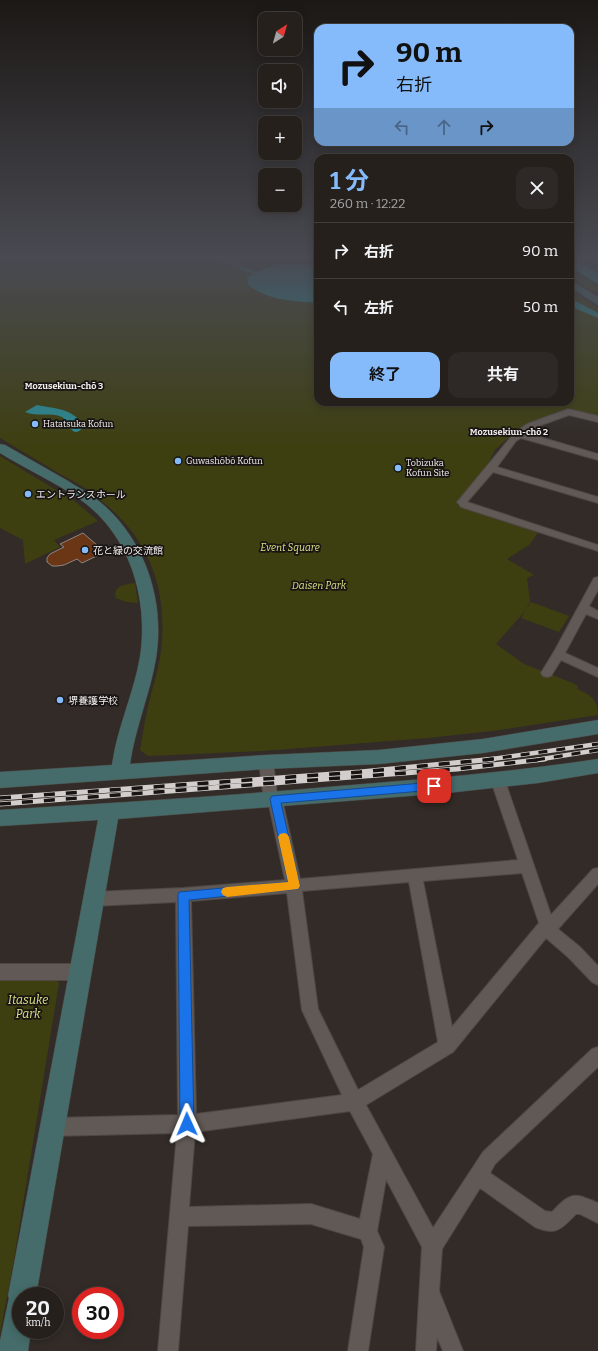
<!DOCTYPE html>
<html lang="ja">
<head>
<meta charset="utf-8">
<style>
  :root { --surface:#26201d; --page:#2e2826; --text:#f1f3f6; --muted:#a4a3a4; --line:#423e3b; --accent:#85bbfb }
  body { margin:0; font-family:Bitter,"Noto Sans JP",serif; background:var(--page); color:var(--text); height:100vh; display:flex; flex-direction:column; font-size:15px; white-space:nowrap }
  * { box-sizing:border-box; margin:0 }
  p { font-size:13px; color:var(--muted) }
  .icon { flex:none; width:22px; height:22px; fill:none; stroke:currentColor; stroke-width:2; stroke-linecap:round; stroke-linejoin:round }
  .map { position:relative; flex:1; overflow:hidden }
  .details { position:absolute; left:314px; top:154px; width:260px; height:252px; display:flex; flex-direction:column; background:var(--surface); border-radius:12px; box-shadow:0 2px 10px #0003,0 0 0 1px var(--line) }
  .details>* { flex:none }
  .guide { position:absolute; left:314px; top:24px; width:260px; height:122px; border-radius:12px; box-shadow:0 2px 10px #0003,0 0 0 1px var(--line); background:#85bbfb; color:#111; overflow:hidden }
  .needle { width:26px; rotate:37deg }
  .fabs { position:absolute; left:258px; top:12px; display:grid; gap:8px }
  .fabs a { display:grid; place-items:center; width:44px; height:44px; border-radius:8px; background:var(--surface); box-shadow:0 2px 10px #0003,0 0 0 1px var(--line); font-size:20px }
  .speed { position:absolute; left:12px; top:1287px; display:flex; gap:8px; font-size:20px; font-weight:700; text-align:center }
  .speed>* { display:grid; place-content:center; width:52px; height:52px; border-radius:50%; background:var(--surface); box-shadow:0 2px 10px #0003,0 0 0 1px var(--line); line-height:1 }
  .speed small { font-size:10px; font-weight:400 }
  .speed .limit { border:6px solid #d22; background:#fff; color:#111 }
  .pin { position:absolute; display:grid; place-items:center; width:34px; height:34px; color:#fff; margin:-17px; border-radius:8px; box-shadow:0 2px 6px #0006 }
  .me { position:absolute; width:44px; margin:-22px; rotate:359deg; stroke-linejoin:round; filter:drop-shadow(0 0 3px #0008) }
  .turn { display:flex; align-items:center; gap:14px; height:84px; padding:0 16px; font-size:18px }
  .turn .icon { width:52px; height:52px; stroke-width:2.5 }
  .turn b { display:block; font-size:28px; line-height:34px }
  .lanes { display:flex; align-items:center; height:38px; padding:0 16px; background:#0003; justify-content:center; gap:20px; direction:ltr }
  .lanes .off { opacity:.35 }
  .round { display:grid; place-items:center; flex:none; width:42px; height:42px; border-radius:12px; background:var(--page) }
  .head { display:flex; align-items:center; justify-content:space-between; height:68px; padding:0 16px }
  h1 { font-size:24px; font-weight:700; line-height:30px; color:var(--accent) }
  .primary-button { display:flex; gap:8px; margin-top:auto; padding:8px 16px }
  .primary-button a { flex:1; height:46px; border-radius:12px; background:var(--accent); color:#111; font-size:16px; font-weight:700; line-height:46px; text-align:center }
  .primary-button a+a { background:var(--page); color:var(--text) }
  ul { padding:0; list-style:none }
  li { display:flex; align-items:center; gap:12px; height:56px; padding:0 16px; border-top:1px solid var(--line) }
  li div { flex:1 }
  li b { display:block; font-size:15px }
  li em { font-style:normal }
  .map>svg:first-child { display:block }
</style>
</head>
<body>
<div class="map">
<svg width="598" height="1351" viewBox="0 0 598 1351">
  <rect width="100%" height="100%" fill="#322b27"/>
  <!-- green -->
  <path fill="#3e3f11" d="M 0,257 L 318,257 L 318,402 L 570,402 L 570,290 L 598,308 L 598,417 L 566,409 L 519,428 L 495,450 L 487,466 L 457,505 L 538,533 L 529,545 L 507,559 L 534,575 L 527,578 L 530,602 L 525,611 L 531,602 L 569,616 L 559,632 L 521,618 L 525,611 L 496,644 L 524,664 L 575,684 L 578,686 L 577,689 C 590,695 598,699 598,715 L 500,730 L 428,738 L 263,751 L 148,756 L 140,750 C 143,734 145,718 149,702 C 154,682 161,662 162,640 C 166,581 145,534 98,498 C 87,488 73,481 60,474 C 40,462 20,450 0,438 Z
    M 571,257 L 593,257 L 598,260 L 598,273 Z
    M 572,274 L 582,278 L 598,288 L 598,292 C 588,293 577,281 570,275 Z
    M 0,456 L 76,502 L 98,521 L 54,540 L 60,547 L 25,564 L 23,540 L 0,528 Z
    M 135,583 L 138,603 L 126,602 L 116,598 C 112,586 126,584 135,583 Z
    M 0,979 L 55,979 L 59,983 L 13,1265 L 0,1334 Z"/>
  <!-- water -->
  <path fill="#2b8b94" d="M 570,257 L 598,273 L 598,284 L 570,267 Z
    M 284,264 L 304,264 L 318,269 L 318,303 C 293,301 269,301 248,285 L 247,278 C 259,268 270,268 284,264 Z
    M 570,298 L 598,313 L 598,318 L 570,306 Z
    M 37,405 C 57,409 72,408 84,426 C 72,442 69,421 62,417 C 51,412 37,417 25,412 Z"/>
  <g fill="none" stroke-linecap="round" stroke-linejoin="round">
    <!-- stream -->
    <path stroke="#2b8b94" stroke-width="2.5" d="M 211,257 L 229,261 L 241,268 L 254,272"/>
  </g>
  <!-- building -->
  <path fill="#6b3616" stroke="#8e8581" d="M 83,533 L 105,552 L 82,563 L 77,559 L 64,565 L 57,566 L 52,566 L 47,562 L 47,558 L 50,554 L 64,547 L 60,544 Z"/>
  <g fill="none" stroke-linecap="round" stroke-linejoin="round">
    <defs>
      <path id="street" d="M 568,409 L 598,416 L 598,422 L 569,415 L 533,428 L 526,433 L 598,454 L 598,460 L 521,438 L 516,441 L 497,467 L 598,497 L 598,503 L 493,472 L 467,502 L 598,545 L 598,551 L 461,507 L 457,502 L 459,500 L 515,432 L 527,424 Z
        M 598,577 L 598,590 L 589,606 L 598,611 L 598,619 L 586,614 L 565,653 L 598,668 L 598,677 L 561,660 L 551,676 L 547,677 L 543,676 L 541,673 L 555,650 L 594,578 Z
        M 266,757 L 271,758 L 273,762 L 277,794 L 280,795 L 282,799 L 300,879 L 518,860 L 491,781 L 493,777 L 498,776 L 503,777 L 505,781 L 551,915 L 593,869 L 598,868 L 598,884 L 558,929 L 580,947 L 598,966 L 598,985 L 592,982 L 568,957 L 546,938 L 453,1052 L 366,1105 L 433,1228 L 483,1152 L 592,1049 L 598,1047 L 598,1067 L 495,1164 L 490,1173 L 545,1211 L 552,1212 C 571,1192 573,1192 598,1203 L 598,1223 L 580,1214 L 576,1214 C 561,1229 557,1236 535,1227 L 480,1188 L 442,1249 L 439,1291 L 463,1351 L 443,1351 L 437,1337 L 436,1351 L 416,1351 L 422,1247 L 386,1179 L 377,1231 L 384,1247 L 368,1351 L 348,1351 L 364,1247 L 361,1239 L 311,1224 L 188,1226 L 178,1351 L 158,1351 L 177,1133 L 52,1136 L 46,1133 L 43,1127 L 46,1121 L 52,1118 L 178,1115 L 176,902 L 93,906 L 88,904 L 86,899 L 88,894 L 93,892 L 183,888 L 285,880 L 269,805 L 266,804 L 264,800 L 259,762 L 261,758 ZM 522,873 L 539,923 L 452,1027 L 423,881 ZM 409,882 L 438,1042 L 358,1090 L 318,1009 L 302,891 ZM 287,893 L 302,1010 L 342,1095 L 196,1114 L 191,901 ZM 350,1111 L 373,1154 L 360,1219 L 311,1204 L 189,1207 L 195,1132 Z
        M 0,964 L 79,964 L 85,967 L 87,972 L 85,977 L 79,980 L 0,980 Z"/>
      <path id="secondary" d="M 570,280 L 598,297 L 598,305 L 570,287 Z
        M 0,444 L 5,445 C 26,457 47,469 68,481 C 75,486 84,490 91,495 C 142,531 166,597 156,658 C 150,694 135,728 130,764 L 266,755 L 379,750 L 483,739 L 598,720 L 598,734 L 483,753 L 379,764 L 266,769 L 0,788 L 0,772 L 112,765 C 117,728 134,693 140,657 C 149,599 130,535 81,500 C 57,483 26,469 0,453 Z
        M 598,759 L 598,773 L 538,783 L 447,793 L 118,819 L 36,1296 L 21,1296 L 21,1330 L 31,1330 L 28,1351 L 0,1351 L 0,1341 L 9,1298 L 8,1296 L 98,820 L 0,826 L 0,810 C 113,803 227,796 340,786 C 426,779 513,772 598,759 Z"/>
    </defs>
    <!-- street casing -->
    <use href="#street" stroke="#4e4845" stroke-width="2"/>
    <!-- secondary casing -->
    <use href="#secondary" stroke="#4e4845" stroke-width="1"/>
    <!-- street -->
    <use href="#street" fill="#615955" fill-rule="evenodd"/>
    <!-- secondary -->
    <use href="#secondary" fill="#456c6a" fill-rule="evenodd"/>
    <defs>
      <path id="rail-far1" d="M 485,760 L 598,744
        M 536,760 L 598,750"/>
      <path id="rail" d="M 0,798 L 360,772 L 494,759
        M 0,804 L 457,769 L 545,759"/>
    </defs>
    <!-- rail-far1 casing -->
    <use href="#rail-far1" stroke="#d3cecb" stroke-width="4.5"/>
    <!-- rail casing -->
    <use href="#rail" stroke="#d3cecb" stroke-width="5"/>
    <!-- rail-far1 -->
    <use href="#rail-far1" stroke="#171413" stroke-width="3" stroke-dasharray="9" stroke-linecap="butt"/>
    <!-- rail -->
    <use href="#rail" stroke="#171413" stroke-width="3.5" stroke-dasharray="11" stroke-linecap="butt"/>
  </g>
  <!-- sky -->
  <linearGradient id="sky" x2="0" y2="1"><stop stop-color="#1c1815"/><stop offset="0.58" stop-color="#494a52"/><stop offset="1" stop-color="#494a52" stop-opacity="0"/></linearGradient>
  <rect width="598" height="446" fill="url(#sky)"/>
  <!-- route -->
  <path fill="#1a73e8" stroke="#114b97" d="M 434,782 L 438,783 L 439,786 L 438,789 L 434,790 L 281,803 L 300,886 L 298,889 L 189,900 L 194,1124 L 192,1129 L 187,1131 L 182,1129 L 180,1124 L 178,895 L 179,892 L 288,882 L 270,799 L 272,796 Z"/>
  <!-- slow -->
  <path fill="#f59e0b" d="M 284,833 L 287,834 L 289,837 L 300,886 L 298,889 L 227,897 L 223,895 L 221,892 L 223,888 L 227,887 L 288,882 L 278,837 L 280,834 Z"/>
  <!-- markers -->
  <g fill="#85bbfb" stroke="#171413" stroke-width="1.5">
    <circle cx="35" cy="424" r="4"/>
    <circle cx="178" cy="461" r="4"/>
    <circle cx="398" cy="468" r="4"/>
    <circle cx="28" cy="494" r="4"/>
    <circle cx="85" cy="550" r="4"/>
    <circle cx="60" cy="700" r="4"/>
  </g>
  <g text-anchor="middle" stroke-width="3.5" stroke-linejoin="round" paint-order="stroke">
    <!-- far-neighbourhood labels -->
    <g font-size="9" font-weight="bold" fill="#f4efed" stroke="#171413">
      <text x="64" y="389">Mozusekiun-chō 3</text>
      <text x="509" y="435">Mozusekiun-chō 2</text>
    </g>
    <!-- far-poi labels -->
    <g font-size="9" fill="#f4efed" stroke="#171413" text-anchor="start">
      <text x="43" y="427">Hatatsuka Kofun</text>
      <text x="186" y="464">Guwashōbō Kofun</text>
      <text x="406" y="466">Tobizuka<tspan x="406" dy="10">Kofun Site</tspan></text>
    </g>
    <!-- poi labels -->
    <g font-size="10" fill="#f4efed" stroke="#171413" text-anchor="start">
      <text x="36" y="498">エントランスホール</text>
      <text x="93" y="554">花と緑の交流館</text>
      <text x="68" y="704">堺養護学校</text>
    </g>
    <!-- park labels -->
    <g font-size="10" font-style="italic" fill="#dfe283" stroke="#171413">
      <text x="290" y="551">Event Square</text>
      <text x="319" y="589">Daisen Park</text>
    </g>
    <!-- near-park labels -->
    <g font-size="12" font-style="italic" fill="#dfe283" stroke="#171413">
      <text x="28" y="1004">Itasuke<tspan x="28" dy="14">Park</tspan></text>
    </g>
  </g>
</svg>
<div class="fabs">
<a><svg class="needle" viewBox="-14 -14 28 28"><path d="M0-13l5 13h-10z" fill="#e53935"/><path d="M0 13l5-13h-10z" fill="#a4a3a4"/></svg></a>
<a><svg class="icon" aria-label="sound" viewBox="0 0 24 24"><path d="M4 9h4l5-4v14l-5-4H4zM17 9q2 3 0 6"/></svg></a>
<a>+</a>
<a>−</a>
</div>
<div class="speed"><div>20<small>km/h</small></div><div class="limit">30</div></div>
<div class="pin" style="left:434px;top:786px;background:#d93025"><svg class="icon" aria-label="arrive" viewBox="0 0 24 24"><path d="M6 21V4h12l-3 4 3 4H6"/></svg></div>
<svg class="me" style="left:187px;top:1124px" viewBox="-20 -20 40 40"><path d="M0-17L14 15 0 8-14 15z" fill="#1a73e8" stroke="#fff" stroke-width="4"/></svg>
<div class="guide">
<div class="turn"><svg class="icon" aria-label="right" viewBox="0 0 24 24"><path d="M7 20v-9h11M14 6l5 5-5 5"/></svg><div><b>90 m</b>右折</div></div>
<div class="lanes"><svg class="icon off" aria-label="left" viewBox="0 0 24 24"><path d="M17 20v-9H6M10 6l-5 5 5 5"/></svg><svg class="icon off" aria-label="ahead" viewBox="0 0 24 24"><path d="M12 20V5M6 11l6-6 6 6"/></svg><svg class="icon" aria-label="right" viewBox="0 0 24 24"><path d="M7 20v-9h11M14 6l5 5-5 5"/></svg></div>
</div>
<section class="details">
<div class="head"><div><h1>1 分</h1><p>260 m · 12:22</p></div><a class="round"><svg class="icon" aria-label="close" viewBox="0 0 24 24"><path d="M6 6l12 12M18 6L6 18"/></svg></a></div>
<ul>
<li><svg class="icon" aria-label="right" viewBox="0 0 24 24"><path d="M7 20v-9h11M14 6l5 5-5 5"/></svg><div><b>右折</b></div><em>90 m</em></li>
<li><svg class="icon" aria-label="left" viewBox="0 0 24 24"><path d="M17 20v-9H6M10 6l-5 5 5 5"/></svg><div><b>左折</b></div><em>50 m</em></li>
</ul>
<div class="primary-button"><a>終了</a><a>共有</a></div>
</section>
</div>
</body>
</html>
